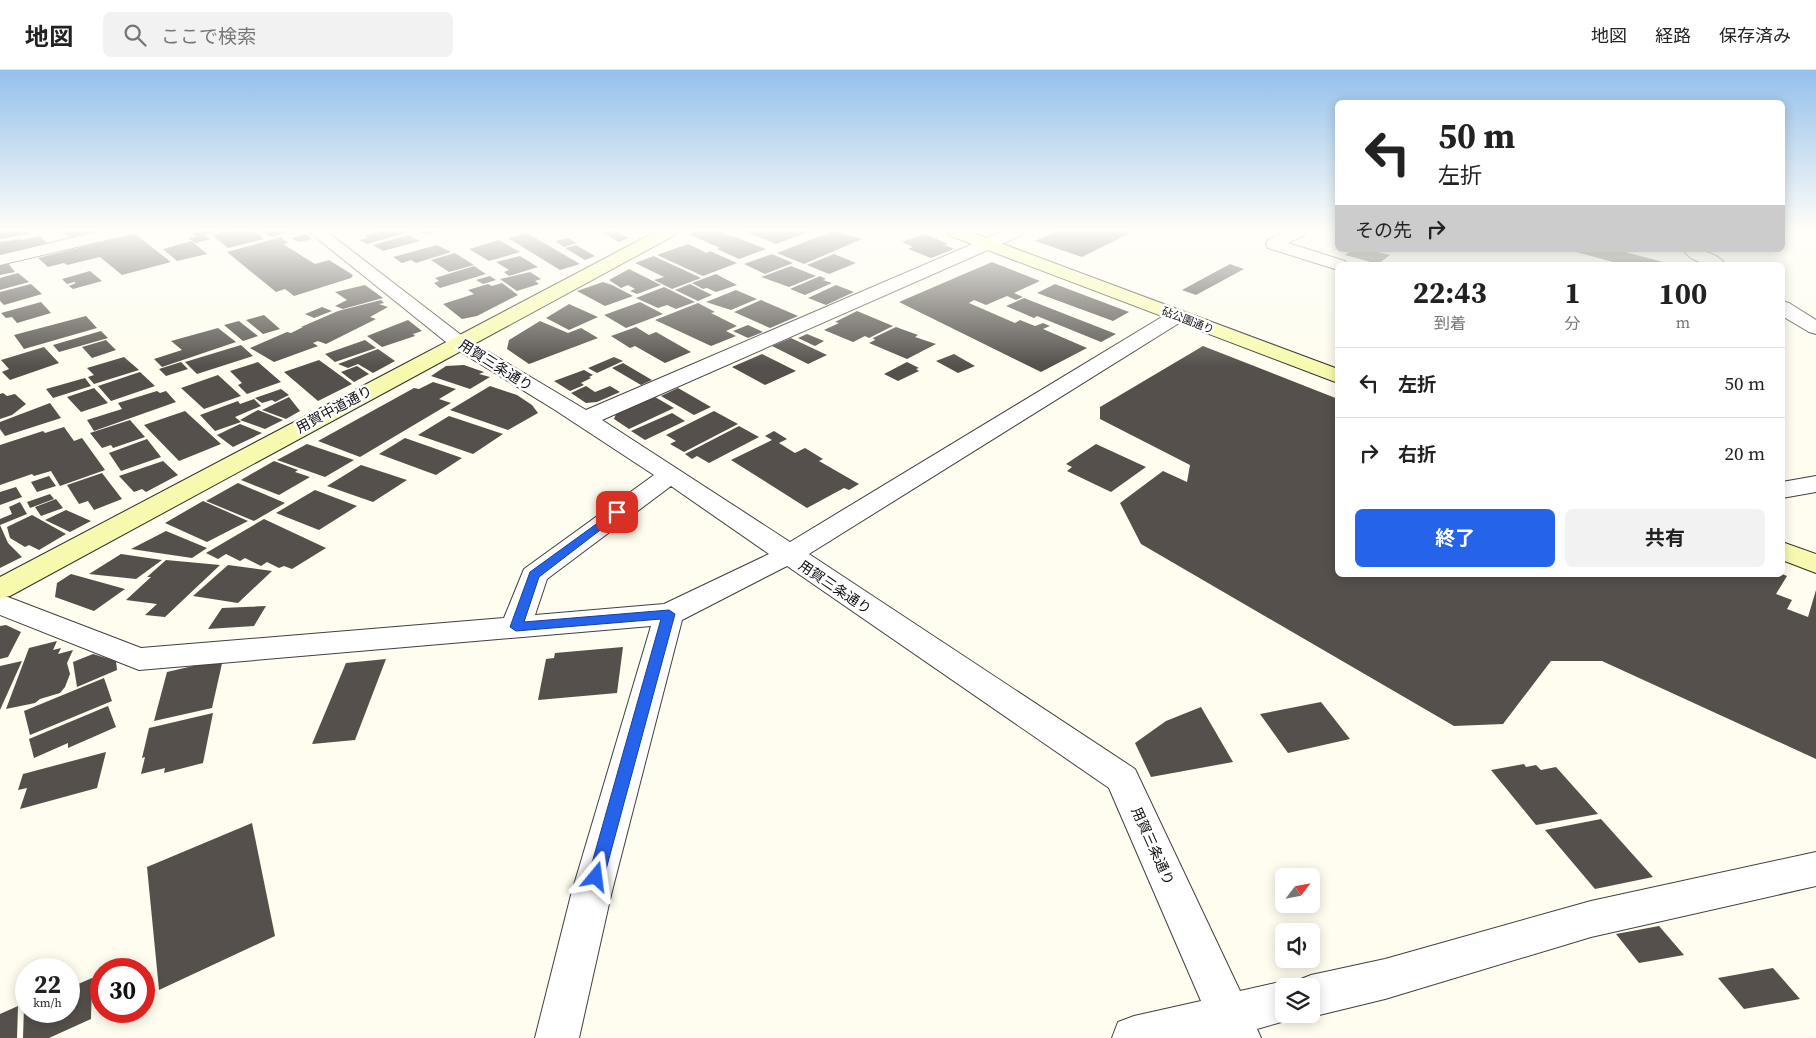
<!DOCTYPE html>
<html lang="ja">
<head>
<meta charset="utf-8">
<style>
  :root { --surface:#fff; --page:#f2f2f2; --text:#222; --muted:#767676; --line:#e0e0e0; --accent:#2563eb }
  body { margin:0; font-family:"Source Serif 4","Noto Sans JP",serif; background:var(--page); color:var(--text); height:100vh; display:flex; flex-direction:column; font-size:19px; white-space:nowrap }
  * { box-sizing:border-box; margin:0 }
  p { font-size:16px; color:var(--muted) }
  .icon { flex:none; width:28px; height:28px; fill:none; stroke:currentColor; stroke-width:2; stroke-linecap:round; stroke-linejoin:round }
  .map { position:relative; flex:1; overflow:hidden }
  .side { position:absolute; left:1335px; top:192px; width:450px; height:315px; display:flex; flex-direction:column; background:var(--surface); border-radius:8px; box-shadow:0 2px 12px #0003 }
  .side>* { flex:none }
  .banner { position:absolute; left:1335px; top:30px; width:450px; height:152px; border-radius:8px; box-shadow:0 2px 12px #0003; background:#fff; color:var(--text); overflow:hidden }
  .needle { width:32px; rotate:58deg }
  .buttons { position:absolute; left:1275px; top:798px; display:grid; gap:10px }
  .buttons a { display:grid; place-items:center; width:45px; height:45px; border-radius:8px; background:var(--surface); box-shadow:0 2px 12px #0003; font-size:25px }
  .speed { position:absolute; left:15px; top:888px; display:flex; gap:10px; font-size:25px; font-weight:700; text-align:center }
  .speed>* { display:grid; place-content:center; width:65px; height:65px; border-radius:50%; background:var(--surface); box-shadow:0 2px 12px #0003; line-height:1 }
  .speed small { font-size:12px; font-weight:400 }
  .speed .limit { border:8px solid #d22; background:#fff; color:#111 }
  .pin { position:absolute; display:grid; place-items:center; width:42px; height:42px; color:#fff; margin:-21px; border-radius:10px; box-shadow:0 2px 8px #0006 }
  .me { position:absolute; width:55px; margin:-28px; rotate:16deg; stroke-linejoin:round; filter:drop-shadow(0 0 4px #0008) }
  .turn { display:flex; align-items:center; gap:18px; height:105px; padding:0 20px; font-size:22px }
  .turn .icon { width:65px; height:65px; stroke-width:2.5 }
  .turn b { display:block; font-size:35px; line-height:42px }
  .then { display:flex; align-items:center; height:48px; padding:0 20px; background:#0003; gap:10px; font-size:19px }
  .eta { display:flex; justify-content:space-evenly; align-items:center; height:85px; text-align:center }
  .eta b { font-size:30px; font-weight:700; line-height:35px }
  .button { display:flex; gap:10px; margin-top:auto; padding:10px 20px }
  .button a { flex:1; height:58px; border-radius:8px; background:var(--accent); color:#fff; font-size:20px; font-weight:700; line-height:58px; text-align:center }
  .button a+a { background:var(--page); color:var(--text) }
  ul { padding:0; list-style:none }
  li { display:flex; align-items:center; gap:15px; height:70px; padding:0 20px; border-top:1px solid var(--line) }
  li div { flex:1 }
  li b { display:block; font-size:19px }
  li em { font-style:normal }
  header { display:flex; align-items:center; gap:30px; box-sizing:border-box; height:70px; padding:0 25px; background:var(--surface); border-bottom:1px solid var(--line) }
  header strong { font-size:24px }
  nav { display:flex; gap:28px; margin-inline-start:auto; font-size:18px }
  .search { width:350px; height:45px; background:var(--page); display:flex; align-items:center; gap:12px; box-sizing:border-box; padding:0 18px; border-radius:8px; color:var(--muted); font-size:19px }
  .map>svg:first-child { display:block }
</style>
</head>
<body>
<header>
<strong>地図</strong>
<div class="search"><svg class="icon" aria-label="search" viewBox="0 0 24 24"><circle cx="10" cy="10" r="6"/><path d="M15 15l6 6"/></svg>ここで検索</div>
<nav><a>地図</a><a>経路</a><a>保存済み</a></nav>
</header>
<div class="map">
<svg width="1816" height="968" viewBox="0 0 1816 968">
  <rect width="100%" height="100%" fill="#fefdef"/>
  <!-- building -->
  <path fill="#55504b" d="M 0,161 L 28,161 L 29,164 L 0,169 Z
    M 62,161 L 95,161 L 70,168 Z
    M 193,161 L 218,161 L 205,165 L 211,169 L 196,173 L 188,168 L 197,167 L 191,164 L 196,162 Z
    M 229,161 L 253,161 L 264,169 L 228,178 L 212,165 Z
    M 262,161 L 292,161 L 272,167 Z
    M 372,161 L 412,161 L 367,174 L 359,170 L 368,168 L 364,166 L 375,163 Z
    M 418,161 L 440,161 L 426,165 Z
    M 606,161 L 615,161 L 628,168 L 619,172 L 601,162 Z
    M 694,161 L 719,161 L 766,179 L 739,189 L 717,179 L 720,178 L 688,164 Z
    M 744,161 L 811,161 L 776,174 Z
    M 833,161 L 862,169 L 804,194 L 777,183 Z
    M 1057,161 L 1134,161 L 1082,187 L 1035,171 Z
    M 527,163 L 580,194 L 560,200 L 508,168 Z
    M 135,164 L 171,192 L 122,205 L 100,187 L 67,195 L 64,193 L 48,197 L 38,188 Z
    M 306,164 L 312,169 L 299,172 L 292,168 Z
    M 925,164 L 948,174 L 944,175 L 954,179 L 931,188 L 908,179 L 913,177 L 902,172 Z
    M 409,165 L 420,171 L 383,181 L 373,175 Z
    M 40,166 L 47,173 L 0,185 L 0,172 L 21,169 L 22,170 Z
    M 281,167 L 288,173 L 283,174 L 315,194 L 329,190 L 353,205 L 351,208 L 294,226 L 285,219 L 276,222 L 227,182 Z
    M 568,168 L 577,173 L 564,177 L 555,171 Z
    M 499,170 L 520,182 L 489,191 L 469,179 Z
    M 192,171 L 207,184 L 177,191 L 163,179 Z
    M 688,174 L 707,183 L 710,181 L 737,193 L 703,206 L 657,185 Z
    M 437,175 L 451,182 L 416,193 L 411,190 L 402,193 L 393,187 Z
    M 576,175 L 595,186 L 585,190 L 565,178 Z
    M 1352,180 L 1369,180 L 1390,185 L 1378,194 L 1345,185 Z
    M 1569,180 L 1617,180 L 1667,193 L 1665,195 L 1624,195 Z
    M 455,183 L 474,195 L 449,202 L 431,190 Z
    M 772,184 L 793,193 L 765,204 L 744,194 Z
    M 834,184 L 856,193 L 829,204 L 807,195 Z
    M 520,186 L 538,197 L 509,206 L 504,202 L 509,200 L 496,192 Z
    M 654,186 L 660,189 L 701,208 L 672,219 L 654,210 L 664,207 L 635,193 Z
    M 992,192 L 1040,211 L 1014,223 L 1023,227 L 1016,230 L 1007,226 L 986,235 L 974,230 L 969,233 L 1015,253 L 1020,250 L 1035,256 L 1043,253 L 1050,256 L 1043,259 L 1087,278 L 1041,302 L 899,232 Z
    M 8,193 L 15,202 L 0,205 L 0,195 Z
    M 1230,194 L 1244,199 L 1196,225 L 1182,220 Z
    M 474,196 L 486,204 L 440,218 L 434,213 L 439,211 L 435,208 Z
    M 791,196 L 816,206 L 789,217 L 761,207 Z
    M 629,199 L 661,215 L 637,224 L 630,221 L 635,219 L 628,215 L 621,218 L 609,210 Z
    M 90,201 L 102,211 L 73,219 L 69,216 L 76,213 L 74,212 L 67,214 L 62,209 Z
    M 530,202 L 541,209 L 535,211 L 539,214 L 517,221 L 500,209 Z
    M 18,203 L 29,212 L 0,220 L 0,208 Z
    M 716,204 L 737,215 L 716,222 L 707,218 L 703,219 L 692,213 Z
    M 490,206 L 496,210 L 483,214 L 476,210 Z
    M 820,206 L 826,209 L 823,210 L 832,213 L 805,225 L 790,219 Z
    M 603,212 L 612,215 L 633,226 L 605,236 L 577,221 Z
    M 502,213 L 518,225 L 477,246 L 462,249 L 443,234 L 474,224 L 468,220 L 488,214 L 492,216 Z
    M 31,214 L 42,224 L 4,235 L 0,231 L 0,222 Z
    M 690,214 L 712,225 L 698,231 L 675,220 Z
    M 1055,214 L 1129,242 L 1113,251 L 1037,223 Z
    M 365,215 L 383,228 L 343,239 L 335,236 L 347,230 L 335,222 Z
    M 836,215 L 854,222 L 826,235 L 808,228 Z
    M 664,217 L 695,232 L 676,239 L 667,235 L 658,238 L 636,228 Z
    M 736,220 L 757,229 L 731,240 L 706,232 Z
    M 1024,228 L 1116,264 L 1101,272 L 1037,246 L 1034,248 L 1006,236 Z
    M 381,230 L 384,233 L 379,234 L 388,237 L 370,247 L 376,249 L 326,274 L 318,271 L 313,273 L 318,276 L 274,292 L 250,278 L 287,262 L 291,263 L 303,257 L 301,257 L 338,241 Z
    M 761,230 L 798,246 L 770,258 L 734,242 Z
    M 41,232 L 51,243 L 17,253 L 12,247 L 6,248 L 1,243 Z
    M 640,232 L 663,244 L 626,258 L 604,245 Z
    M 698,233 L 715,242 L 711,243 L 737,256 L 726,261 L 736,266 L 711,276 L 655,250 Z
    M 569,234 L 598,247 L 569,260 L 546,248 Z
    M 322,237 L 332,241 L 314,248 L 305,244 Z
    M 857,241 L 893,256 L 869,268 L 865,266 L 853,272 L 824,260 L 839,253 L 835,252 Z
    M 264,245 L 280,259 L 263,264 L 246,250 Z
    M 86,246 L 97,258 L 24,279 L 14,265 Z
    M 408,250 L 422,261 L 413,264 L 415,266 L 382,277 L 367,266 Z
    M 239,251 L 258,266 L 243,271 L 224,255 Z
    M 540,251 L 568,263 L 581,258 L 598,268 L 529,294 L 507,279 L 509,270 Z
    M 748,255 L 763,262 L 748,268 L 733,261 Z
    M 636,257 L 649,265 L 656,262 L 691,282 L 665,293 L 635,276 L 630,278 L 611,266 Z
    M 896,257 L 918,265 L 915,267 L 936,274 L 907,289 L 869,273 L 875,270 L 873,268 Z
    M 218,258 L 236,272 L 162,297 L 154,289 L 182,280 L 171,271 Z
    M 101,261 L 108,268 L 59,282 L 53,275 Z
    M 807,264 L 824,271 L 815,276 L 798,268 Z
    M 791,268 L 827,285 L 808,294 L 772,276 Z
    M 106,270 L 116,280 L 92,288 L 82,277 Z
    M 365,270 L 376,278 L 335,292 L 325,284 Z
    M 241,275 L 253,286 L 197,304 L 185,292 Z
    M 1203,276 L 1338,329 L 1338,505 L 1782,504 L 1787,506 L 1776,524 L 1792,530 L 1787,539 L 1808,547 L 1816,520 L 1816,689 L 1602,591 L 1551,591 L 1503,654 L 1454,656 L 1141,474 L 1120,433 L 1163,401 L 1187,412 L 1190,395 L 1100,349 L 1100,337 Z
    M 44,277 L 59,293 L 10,310 L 2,302 L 9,299 L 1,290 Z
    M 378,279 L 395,291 L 373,303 L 358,294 L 348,298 L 338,294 Z
    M 762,284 L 796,301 L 765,315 L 732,297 Z
    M 954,284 L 975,296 L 958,303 L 936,291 Z
    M 124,287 L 139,300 L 94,314 L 88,307 L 94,305 L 87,298 Z
    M 614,287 L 623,291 L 597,303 L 588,298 Z
    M 319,290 L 352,314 L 318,331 L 284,302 Z
    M 181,292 L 188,299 L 166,306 L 159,299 Z
    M 258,292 L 281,312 L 247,324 L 238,315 L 242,313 L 230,301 Z
    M 907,292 L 919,298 L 916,299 L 919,301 L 898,311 L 884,304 Z
    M 623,293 L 652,310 L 641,315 L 612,298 Z
    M 464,295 L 484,302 L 479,304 L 490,307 L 470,319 L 431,306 L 446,296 Z
    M 357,296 L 369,304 L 354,312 L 341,302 Z
    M 584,300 L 593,305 L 589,307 L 591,308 L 581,313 L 584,315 L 570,321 L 554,311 Z
    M 140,302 L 155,316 L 111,331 L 98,316 Z
    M 218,305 L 241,326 L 204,339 L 181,318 Z
    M 85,308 L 91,316 L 53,328 L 46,319 Z
    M 433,312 L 456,319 L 439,329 L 451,333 L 360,387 L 318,371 L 414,318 L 419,319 Z
    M 490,316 L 517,325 L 532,335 L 538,343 L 508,360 L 450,340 Z
    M 586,316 L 595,322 L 610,316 L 620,322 L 597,332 L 586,333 L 571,323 Z
    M 94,318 L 108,333 L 81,342 L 67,327 Z
    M 678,318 L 711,337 L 694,345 L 661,326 Z
    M 281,319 L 289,325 L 275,332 L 272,330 L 262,333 L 255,328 Z
    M 157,321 L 160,323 L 166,321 L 176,332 L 94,361 L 87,350 L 122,339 L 118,333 Z
    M 3,323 L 7,326 L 15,324 L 26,334 L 12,345 L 0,349 L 0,324 Z
    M 289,327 L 300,341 L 286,349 L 262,340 Z
    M 655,327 L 674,338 L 629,359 L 614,349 L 616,344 Z
    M 254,329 L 261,336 L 235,347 L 241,352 L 215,361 L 200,345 L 238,331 L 240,334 Z
    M 50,333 L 61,348 L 5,366 L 0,359 L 0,352 Z
    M 258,340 L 283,350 L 265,359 L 240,350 Z
    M 185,341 L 221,374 L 179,391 L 144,355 Z
    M 714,341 L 738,354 L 684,382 L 670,374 L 676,371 L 666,365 Z
    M 672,343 L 685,351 L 645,370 L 631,361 Z
    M 449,346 L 503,364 L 473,384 L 418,365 Z
    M 130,350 L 145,367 L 113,378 L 111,375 L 102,378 L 90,363 Z
    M 240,354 L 262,363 L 233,377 L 217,365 Z
    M 739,356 L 759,367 L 709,393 L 697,386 L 692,389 L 685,384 Z
    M 64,357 L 74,371 L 82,368 L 105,400 L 60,416 L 51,401 L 34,406 L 32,404 L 0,415 L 0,375 L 43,361 L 45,363 Z
    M 774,361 L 787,369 L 779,373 L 795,383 L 805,378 L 823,389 L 819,391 L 859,414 L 849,420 L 844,418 L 807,438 L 731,390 L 772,370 L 765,366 Z
    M 405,368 L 462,388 L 436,405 L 379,384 Z
    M 147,369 L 161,387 L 121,401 L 109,383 Z
    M 307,374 L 354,390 L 325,407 L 277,390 Z
    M 1096,374 L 1146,397 L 1111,422 L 1067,401 L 1072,397 L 1066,394 Z
    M 163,391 L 178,405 L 146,422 L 142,419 L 134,422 L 119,406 Z
    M 274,391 L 298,400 L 295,402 L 310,407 L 279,425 L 241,410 Z
    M 361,395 L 407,410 L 373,432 L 327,416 Z
    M 102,403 L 122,429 L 94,440 L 88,431 L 79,434 L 67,415 Z
    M 49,406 L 56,416 L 37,422 L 31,412 Z
    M 238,413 L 285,433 L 254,451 L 206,431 Z
    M 16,417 L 22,427 L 0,435 L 0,422 Z
    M 315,420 L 357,436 L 319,460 L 276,443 Z
    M 50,424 L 54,429 L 30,438 L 27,432 Z
    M 56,429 L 63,438 L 41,446 L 35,437 Z
    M 203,431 L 248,451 L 207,472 L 165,453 Z
    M 20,432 L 27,444 L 0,455 L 0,449 L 12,444 L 9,437 Z
    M 66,440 L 91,451 L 70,462 L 45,450 Z
    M 32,445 L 66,464 L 39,480 L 29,475 L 25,477 L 10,468 L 7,457 Z
    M 264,449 L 326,478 L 292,499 L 284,496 L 279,498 L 267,492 L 261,496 L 245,488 L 240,491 L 226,484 L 218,489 L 206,483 Z
    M 0,455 L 8,473 L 22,487 L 0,498 Z
    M 166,461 L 207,478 L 192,488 L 131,479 Z
    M 121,484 L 162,490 L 136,509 L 89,504 Z
    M 166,490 L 220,495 L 165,547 L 145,545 L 157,534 L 126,530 L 151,507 L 147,507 Z
    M 228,495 L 272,501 L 238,533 L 193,526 Z
    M 71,504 L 125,519 L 94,541 L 55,527 L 57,513 Z
    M 266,536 L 254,556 L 208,559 L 222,538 Z
    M 6,555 L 21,562 L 8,587 L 0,589 L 0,556 Z
    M 57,571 L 53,580 L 61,578 L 58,584 L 73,580 L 67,593 L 70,604 L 65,617 L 60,623 L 40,629 L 35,633 L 6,639 L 29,578 Z
    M 623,577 L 617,623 L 538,630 L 546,589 L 554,588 L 555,583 Z
    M 93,584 L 116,591 L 117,600 L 77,617 L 73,592 Z
    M 223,589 L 212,638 L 154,651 L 167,602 Z
    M 386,589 L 355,670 L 312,674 L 346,593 Z
    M 22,591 L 0,640 L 0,596 Z
    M 104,608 L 112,631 L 30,665 L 24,641 Z
    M 1321,632 L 1350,669 L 1288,683 L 1260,644 Z
    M 108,636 L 116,657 L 68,678 L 68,673 L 34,688 L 29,669 Z
    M 1201,637 L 1233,692 L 1151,707 L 1135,673 L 1166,651 Z
    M 213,643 L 203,693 L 164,703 L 165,698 L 141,704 L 145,687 L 142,688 L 149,658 Z
    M 106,682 L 97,718 L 20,739 L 27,718 L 18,720 L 23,704 Z
    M 1524,694 L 1526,697 L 1536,695 L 1541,700 L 1556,697 L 1598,744 L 1536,755 L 1491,700 Z
    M 1601,749 L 1653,807 L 1595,819 L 1545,760 Z
    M 252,753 L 275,866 L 159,920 L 147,797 Z
    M 1659,856 L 1684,885 L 1639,893 L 1616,864 Z
    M 1773,898 L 1800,929 L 1744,939 L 1718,908 Z
    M 92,908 L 91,949 L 49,968 L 23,968 L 24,937 L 26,936 L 26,941 L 69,941 L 69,918 Z
    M 18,936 L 17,968 L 0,968 L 0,944 Z"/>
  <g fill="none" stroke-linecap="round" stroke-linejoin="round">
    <defs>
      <path id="street" d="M 102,161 L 130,161 L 128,165 L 0,195 L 0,185 Z
        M 308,161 L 326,161 L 465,268 L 586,340 L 1003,161 L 1024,161 L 1022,165 L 602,350 L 790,472 L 1170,242 L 1177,240 L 1184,242 L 1187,246 L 1184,250 L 809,484 L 1135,699 L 1240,921 L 1284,911 L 1294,915 L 1296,911 L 1311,905 L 1385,889 L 1591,831 L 1816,782 L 1816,816 L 1591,867 L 1385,929 L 1311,947 L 1304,944 L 1311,944 L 1311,916 L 1284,916 L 1284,944 L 1300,944 L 1299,947 L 1257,959 L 1261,968 L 1112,968 L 1118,952 L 1134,946 L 1201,931 L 1109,718 L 787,496 L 682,550 L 611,825 L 579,968 L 535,968 L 571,825 L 651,556 L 139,600 L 0,545 L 0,524 L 141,578 L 504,548 L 524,499 L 654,405 L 555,340 L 451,276 ZM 671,416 L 769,484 L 664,534 L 535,545 L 547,509 Z
        M 1286,161 L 1306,161 L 1304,165 L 1288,173 L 1345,191 L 1348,195 L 1338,195 L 1338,200 L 1268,178 L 1266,174 L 1268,170 Z
        M 1683,180 C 1699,180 1716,181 1726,195 C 1710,195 1693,194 1683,180 Z
        M 1782,231 L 1789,233 L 1816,250 L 1816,264 L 1809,262 L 1782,246 Z
        M 1816,406 L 1816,422 L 1782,428 L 1782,412 Z"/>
      <path id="secondary" d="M 657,161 L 677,161 L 675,165 L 10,526 L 0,528 L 0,507 Z
        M 946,161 L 968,161 L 1338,299 L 1338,313 L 948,165 Z
        M 1782,472 L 1816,484 L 1816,503 L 1782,490 Z"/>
    </defs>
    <!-- street casing -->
    <use href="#street" stroke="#404040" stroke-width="2"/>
    <!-- secondary casing -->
    <use href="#secondary" stroke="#2f2f2f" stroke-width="2"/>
    <!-- street -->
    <use href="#street" fill="#fff" fill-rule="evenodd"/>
    <!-- secondary -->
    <use href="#secondary" fill="#f7faae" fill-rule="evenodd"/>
  </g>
  <!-- sky -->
  <linearGradient id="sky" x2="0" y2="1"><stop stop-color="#94c0ec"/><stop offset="0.54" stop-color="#fffef8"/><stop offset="1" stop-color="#fffef8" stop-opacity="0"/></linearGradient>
  <rect width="1816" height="296" fill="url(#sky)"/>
  <!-- route -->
  <path fill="#2563eb" stroke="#184099" d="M 617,439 L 622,442 L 621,444 L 539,507 L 524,552 L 669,540 L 675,544 L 604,807 L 602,812 L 596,814 L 590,812 L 588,807 L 661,549 L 516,561 L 510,557 L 530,502 Z"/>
  <g text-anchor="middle" stroke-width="5" stroke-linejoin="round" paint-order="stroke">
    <!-- far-street labels -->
    <g font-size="11" fill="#0d0d0d" stroke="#fff">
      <text transform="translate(1188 250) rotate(21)" y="4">砧公園通り</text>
    </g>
    <!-- street labels -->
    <g font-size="14" fill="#0d0d0d" stroke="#fff">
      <text transform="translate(496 295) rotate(32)" y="5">用賀三条通り</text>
      <text transform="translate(334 339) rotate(-28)" y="5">用賀中道通り</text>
      <text transform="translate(835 517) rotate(34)" y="5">用賀三条通り</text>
      <text transform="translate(1153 776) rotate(66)" y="5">用賀三条通り</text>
    </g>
  </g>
</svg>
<div class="buttons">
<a><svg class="needle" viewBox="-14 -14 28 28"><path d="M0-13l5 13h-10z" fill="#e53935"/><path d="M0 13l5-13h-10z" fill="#767676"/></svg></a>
<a><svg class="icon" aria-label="sound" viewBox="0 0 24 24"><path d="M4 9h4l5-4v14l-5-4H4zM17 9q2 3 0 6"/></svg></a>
<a><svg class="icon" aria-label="layers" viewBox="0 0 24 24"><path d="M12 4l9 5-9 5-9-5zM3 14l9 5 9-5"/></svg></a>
</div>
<div class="speed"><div>22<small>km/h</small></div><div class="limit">30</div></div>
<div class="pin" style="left:617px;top:442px;background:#d93025"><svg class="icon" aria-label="arrive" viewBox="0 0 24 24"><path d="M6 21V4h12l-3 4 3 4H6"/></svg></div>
<svg class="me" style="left:596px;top:807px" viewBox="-20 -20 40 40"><path d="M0-17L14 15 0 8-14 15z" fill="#2563eb" stroke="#fff" stroke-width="4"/></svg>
<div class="banner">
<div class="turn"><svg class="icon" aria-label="left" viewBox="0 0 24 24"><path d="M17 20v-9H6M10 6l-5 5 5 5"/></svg><div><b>50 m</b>左折</div></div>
<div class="then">その先<svg class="icon" aria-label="right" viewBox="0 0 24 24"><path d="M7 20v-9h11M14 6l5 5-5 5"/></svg></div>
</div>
<section class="side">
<div class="eta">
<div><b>22:43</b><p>到着</p></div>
<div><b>1</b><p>分</p></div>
<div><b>100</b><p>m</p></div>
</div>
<ul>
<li><svg class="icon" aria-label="left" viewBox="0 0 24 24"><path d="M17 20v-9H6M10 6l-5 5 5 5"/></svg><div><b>左折</b></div><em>50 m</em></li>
<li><svg class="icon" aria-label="right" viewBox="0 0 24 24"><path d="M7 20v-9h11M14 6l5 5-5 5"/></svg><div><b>右折</b></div><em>20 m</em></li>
</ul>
<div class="button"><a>終了</a><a>共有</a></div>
</section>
</div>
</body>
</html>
